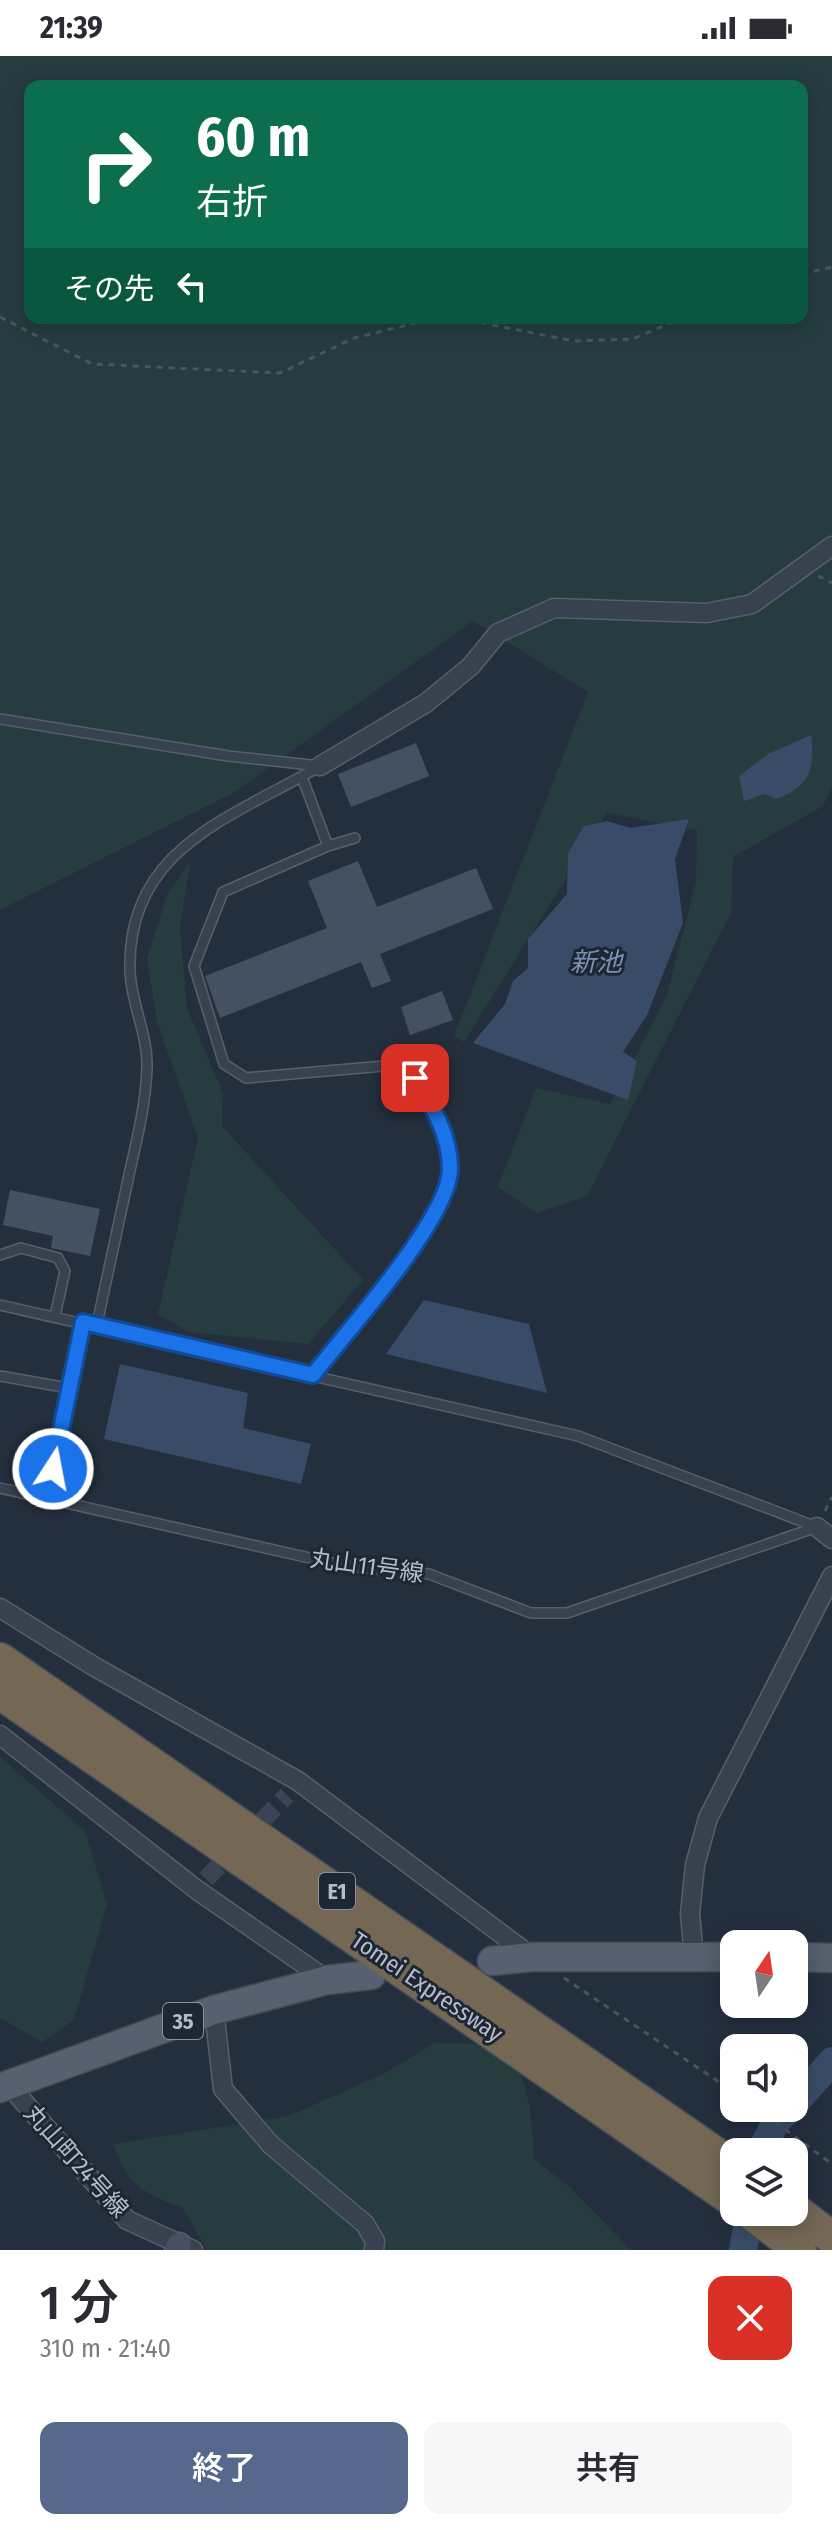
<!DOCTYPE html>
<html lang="ja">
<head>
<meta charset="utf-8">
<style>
  :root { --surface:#fff; --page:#f7f7f7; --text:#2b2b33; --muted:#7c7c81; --accent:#56698c }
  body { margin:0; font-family:"Fira Sans Condensed","Noto Sans JP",sans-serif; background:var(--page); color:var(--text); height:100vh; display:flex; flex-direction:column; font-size:30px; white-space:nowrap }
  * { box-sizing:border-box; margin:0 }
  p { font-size:26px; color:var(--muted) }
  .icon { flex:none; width:44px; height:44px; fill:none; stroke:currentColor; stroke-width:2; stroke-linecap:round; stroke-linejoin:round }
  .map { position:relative; height:2194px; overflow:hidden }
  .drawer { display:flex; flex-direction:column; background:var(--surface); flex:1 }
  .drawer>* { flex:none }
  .banner { position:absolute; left:24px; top:24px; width:784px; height:244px; border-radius:16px; box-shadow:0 4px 20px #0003; background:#0b6e4f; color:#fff; overflow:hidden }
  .needle { width:52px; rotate:13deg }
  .buttons { position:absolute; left:720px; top:1874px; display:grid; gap:16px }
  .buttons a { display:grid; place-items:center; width:88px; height:88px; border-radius:16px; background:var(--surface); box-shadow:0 4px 20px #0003; font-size:40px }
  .pin { position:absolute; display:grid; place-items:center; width:68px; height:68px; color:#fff; margin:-34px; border-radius:16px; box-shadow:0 4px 12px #0006 }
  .me { position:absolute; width:88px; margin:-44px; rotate:11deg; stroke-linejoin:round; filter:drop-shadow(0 0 6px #0008) }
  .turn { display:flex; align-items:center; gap:28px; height:168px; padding:0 40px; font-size:36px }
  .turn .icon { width:104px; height:104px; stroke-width:2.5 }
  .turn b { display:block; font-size:56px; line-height:68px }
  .then { display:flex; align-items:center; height:76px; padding:0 40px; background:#0003; gap:16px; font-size:30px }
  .round { display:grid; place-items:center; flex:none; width:84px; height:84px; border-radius:16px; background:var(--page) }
  .headline { display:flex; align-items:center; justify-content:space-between; height:136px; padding:0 40px }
  h1 { font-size:48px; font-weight:600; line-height:60px }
  .button { display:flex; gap:16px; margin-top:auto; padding:16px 40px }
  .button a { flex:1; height:92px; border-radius:16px; background:var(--accent); color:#fff; font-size:32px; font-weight:600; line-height:92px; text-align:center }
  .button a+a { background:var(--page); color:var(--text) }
  .status { display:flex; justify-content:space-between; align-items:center; height:56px; padding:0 40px; background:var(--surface); direction:ltr }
  .status svg { height:22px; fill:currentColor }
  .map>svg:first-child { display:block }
</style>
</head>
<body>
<div class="status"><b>21:39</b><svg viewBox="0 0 49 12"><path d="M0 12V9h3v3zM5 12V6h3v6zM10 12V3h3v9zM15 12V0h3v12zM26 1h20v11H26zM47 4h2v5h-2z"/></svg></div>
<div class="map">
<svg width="832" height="2194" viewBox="0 0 832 2194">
  <rect width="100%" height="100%" fill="#242f3e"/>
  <!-- green -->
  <path fill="#263c3f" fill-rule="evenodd" d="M 0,0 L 832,0 L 832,731 L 823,750 L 733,801 L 731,857 L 587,1140 L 536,1157 L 498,1131 L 536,1032 L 610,1048 L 667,939 L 696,826 L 697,774 L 607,757 L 464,986 L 454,980 L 588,636 L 473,565 L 233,737 L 0,854 ZM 30,30 L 802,30 L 802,262 L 30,262 Z
    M 190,806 L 180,872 L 187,952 L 223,1037 L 222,1070 L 363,1224 L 308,1288 L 188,1276 L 158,1258 L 198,1082 L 157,966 L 147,902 L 167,839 Z
    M 0,1701 L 85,1775 L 107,1848 L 74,1964 L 42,1986 L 0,1962 Z
    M 434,1987 C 452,1988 472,1986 489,1990 C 531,1999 532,2069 534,2103 L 571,2132 L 631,2194 L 207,2194 L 182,2151 C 144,2139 126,2127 113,2088 L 289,2060 L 385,2017 Z"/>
  <!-- water -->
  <path fill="#394c67" d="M 811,679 C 815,713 811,729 777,743 L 764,738 L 744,745 L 739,720 L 768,698 Z
    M 689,763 L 675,803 L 683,867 L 647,959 L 623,996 L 637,1005 L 628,1044 L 473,987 L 505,948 L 513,925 L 528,912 L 528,883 L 567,838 L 568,797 L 584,770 L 607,765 L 630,772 Z
    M 424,1244 L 529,1268 L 547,1337 L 386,1298 Z
    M 120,1308 L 248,1337 L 243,1372 L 311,1388 L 301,1428 L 104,1383 Z"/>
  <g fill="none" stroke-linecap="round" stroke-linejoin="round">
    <!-- river -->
    <path stroke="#394c67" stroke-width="28" d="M 794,2048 L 832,2005
      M 760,2096 L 776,2066 L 790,2052
      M 743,2194 L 750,2156"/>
  </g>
  <!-- building -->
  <path fill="#455162" d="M 416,687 L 429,720 L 351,751 L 338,718 Z
    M 358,805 L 377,851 L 476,812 L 493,853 L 380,898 L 391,925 L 372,932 L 361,906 L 220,962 L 205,920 L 327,872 L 308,825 Z
    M 442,935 L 453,964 L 410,979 L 401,951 Z
    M 10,1134 L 100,1153 L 90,1200 L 51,1192 L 53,1180 L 3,1169 Z"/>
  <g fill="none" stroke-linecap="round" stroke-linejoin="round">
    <!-- street-tunnel -->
    <path stroke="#3a4453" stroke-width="18" stroke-dasharray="18 9" stroke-linecap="butt" d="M 206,1823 L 287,1739"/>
    <defs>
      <path id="lane" d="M 0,663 L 228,700 L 320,710
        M 302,721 L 328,790
        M 0,1199 L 21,1192 L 58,1202 L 65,1215 L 55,1260
        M 0,1249 L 578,1380 L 817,1471
        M 97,1268 C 108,1218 118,1169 129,1119 C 137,1083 146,1047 147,1011 C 148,979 131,947 130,915 C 126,791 234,761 320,710
        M 313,1319 L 435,1161 L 451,1114 L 439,1061 L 415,1022 L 384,1010 L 246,1022 L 224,1008 L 194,910 L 223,836 L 328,790 L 355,782
        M 0,1320 L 68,1332
        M 53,1413 L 83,1266
        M 0,1432 L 345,1510 L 429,1518 L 531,1557 L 567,1557 L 817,1471"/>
      <path id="street" d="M 320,710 L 426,647 L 471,610 L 498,577 L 554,552 L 707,557 L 752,548 L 832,490
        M 817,1471 L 832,1483
        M 0,1552 L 95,1611 L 298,1725 L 532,1901
        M 0,1679 L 197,1834 L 327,1924
        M 694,1901 L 690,1858 L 695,1809 L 708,1762 L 832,1520
        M 214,1954 L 223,2033 L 271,2089 L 365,2168 L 375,2185 L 374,2194
        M 8,2028 L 127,2164 L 193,2194"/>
      <path id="secondary" d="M 177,2194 L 179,2189"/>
      <path id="primary" d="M 794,1901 L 832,1902
        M 492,1905 L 532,1901 L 734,1901
        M 0,2032 L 214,1954 L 327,1924 L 371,1919"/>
      <path id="highway" d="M 0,1603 L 734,2110
        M 0,1637 L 734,2145
        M 794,2153 L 832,2182
        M 749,2156 L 800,2194"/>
    </defs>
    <!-- lane casing -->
    <use href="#lane" stroke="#565f6c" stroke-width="12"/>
    <!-- street casing -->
    <use href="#street" stroke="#565f6c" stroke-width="21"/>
    <!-- secondary casing -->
    <use href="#secondary" stroke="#565f6c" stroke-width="27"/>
    <!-- primary casing -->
    <use href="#primary" stroke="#414a57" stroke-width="31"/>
    <!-- highway casing -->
    <use href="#highway" stroke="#434c59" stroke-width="35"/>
    <!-- path -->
    <path stroke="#44595c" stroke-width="3" stroke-dasharray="6 6" stroke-linecap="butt" d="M 802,218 L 832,211
      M 0,261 L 92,308 L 280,317 L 354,282 L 436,262
      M 457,262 L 574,285 L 633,283 L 682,262
      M 818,520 L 832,527
      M 825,1455 L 832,1441
      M 564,1922 L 734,2036
      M 756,2052 L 832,2108"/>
    <!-- lane -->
    <use href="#lane" stroke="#38414e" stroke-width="9"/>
    <!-- street -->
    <use href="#street" stroke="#38414e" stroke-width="18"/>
    <!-- secondary -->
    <use href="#secondary" stroke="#465061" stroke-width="24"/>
    <!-- primary -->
    <use href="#primary" stroke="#56606e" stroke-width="28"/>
    <!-- highway -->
    <use href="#highway" stroke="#746855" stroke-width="32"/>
  </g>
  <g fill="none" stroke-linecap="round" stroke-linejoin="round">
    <defs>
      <path id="route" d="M 53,1413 L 83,1266 L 313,1319 C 345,1277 451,1161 450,1112 C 450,1079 432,1050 415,1022"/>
    </defs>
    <!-- route casing -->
    <use href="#route" stroke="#114b97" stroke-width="20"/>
    <!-- route -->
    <use href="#route" stroke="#1a73e8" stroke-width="14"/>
  </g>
  <g text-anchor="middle" stroke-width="6" stroke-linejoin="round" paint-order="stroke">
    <!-- shield labels -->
    <g fill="#1d2633" stroke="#878f9c" stroke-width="2">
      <rect x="319" y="1817" width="36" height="36" rx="6"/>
      <rect x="163" y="1947" width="40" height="36" rx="6"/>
    </g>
    <g font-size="22" font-weight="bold" fill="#b4bcc9">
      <text x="337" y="1843">E1</text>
      <text x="183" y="1973">35</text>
    </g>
    <!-- street labels -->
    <g font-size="24" fill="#b4bcc9" stroke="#1d2633">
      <text transform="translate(367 1510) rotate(8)" y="8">丸山11号線</text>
      <text transform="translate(427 1931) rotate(34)" y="8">Tomei Expressway</text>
      <text transform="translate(76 2105) rotate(48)" y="8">丸山町24号線</text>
    </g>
    <!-- water labels -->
    <g font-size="26" font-style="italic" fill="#7c92b1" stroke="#1d2633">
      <text x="596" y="915">新池</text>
    </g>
  </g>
</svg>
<div class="buttons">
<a><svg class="needle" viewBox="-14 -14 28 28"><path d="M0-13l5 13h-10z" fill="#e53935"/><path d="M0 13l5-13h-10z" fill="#7c7c81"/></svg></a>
<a><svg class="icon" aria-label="sound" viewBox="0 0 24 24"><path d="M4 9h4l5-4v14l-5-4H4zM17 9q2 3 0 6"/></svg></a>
<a><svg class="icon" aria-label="layers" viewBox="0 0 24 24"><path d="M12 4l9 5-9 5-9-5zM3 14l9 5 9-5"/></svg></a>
</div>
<div class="pin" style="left:415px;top:1022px;background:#d93025"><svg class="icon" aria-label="arrive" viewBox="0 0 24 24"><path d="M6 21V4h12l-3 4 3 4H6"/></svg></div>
<svg class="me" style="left:53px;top:1413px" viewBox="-20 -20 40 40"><circle r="17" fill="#1a73e8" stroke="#fff" stroke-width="3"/><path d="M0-11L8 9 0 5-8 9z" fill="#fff"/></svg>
<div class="banner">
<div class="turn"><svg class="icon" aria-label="right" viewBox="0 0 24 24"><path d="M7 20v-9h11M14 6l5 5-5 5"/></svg><div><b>60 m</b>右折</div></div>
<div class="then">その先<svg class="icon" aria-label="left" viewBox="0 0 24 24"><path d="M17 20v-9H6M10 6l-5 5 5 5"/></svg></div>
</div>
</div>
<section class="drawer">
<div class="headline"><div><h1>1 分</h1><p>310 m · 21:40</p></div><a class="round" style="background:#d93025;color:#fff"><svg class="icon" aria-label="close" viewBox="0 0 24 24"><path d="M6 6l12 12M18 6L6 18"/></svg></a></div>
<div class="button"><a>終了</a><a>共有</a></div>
</section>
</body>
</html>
